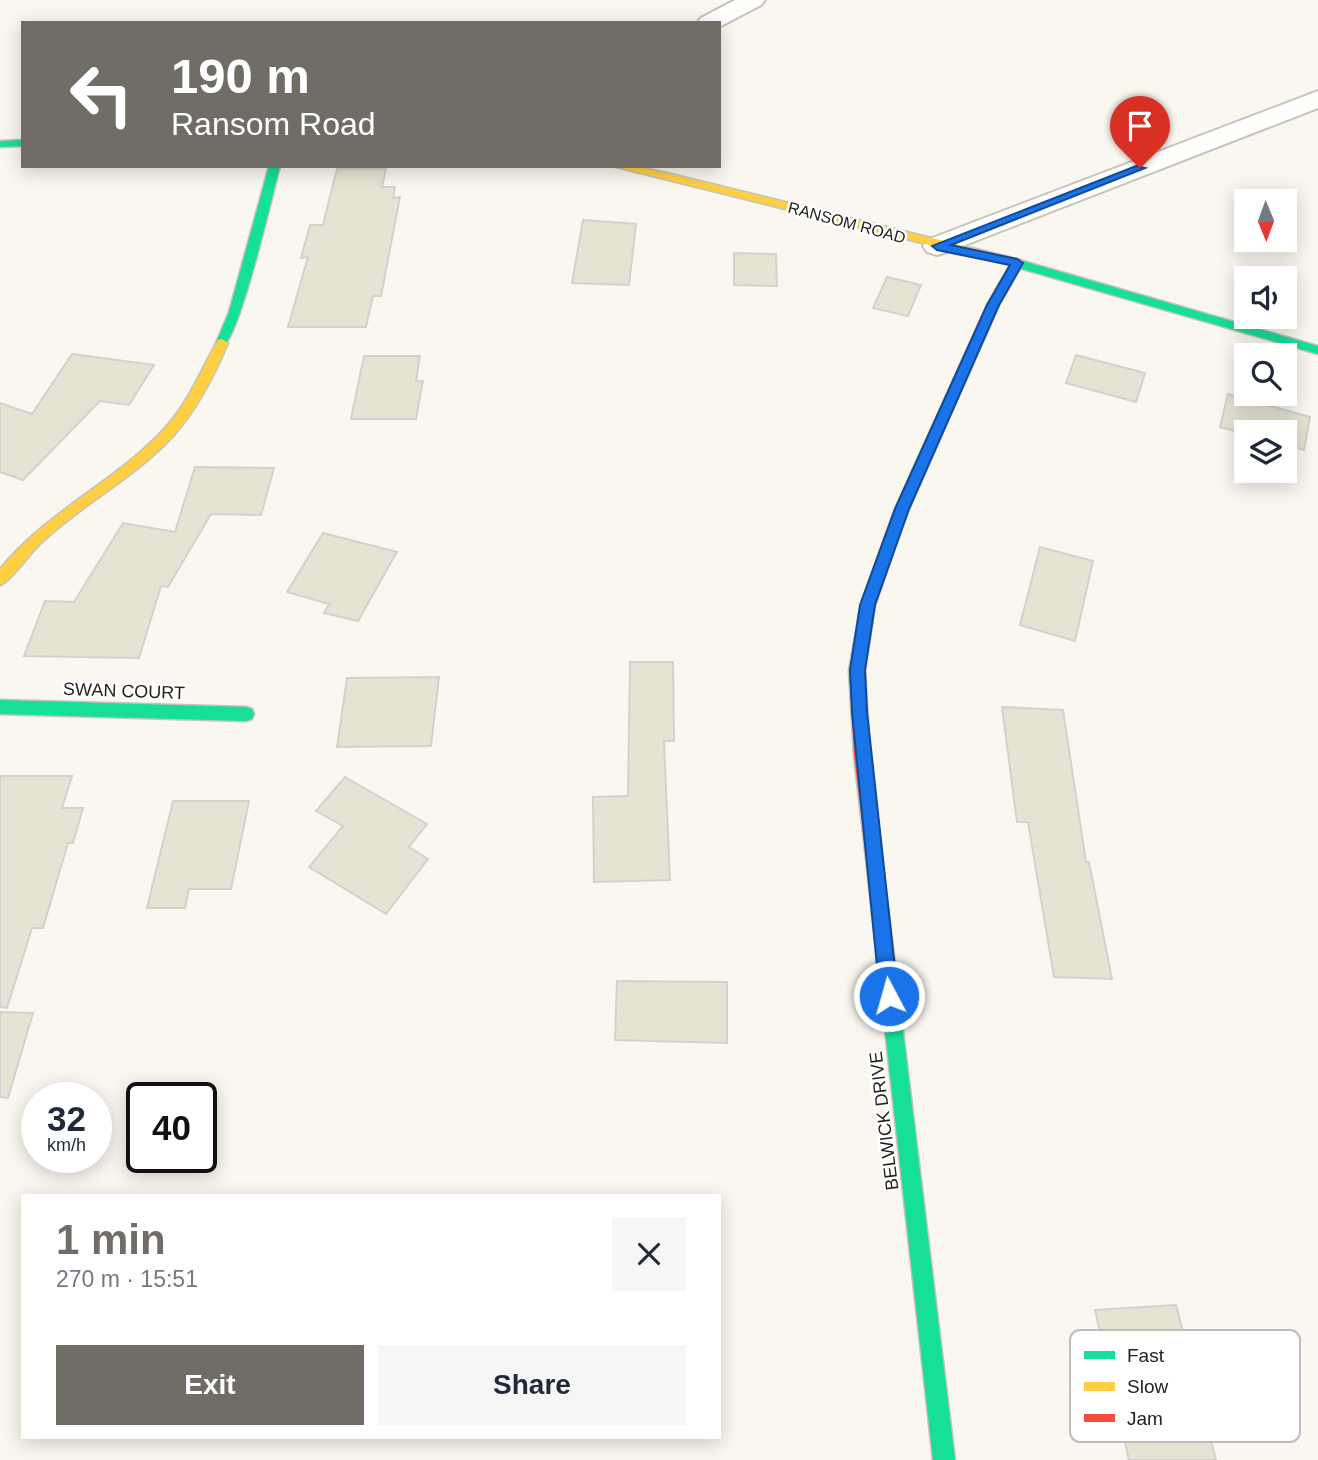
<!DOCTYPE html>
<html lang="en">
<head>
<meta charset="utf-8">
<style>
  :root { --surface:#fff; --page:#f6f6f7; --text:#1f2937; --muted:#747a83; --accent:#6f6d66 }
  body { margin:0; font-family:Helvetica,sans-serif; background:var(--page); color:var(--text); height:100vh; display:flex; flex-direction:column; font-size:26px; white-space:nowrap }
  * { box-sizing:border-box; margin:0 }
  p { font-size:23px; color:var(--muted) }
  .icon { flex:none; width:38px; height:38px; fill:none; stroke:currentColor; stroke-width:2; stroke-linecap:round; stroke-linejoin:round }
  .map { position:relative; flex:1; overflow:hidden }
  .drawer { position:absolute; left:21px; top:1194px; width:700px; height:245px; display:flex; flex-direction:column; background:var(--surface); border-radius:0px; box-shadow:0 4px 18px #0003 }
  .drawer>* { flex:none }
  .banner { position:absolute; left:21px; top:21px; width:700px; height:147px; border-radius:0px; box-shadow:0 4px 18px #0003; background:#6f6d66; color:#fff; overflow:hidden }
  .needle { width:46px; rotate:179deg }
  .fabs { position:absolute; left:1234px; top:189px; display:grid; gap:14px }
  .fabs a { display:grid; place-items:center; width:63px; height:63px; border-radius:0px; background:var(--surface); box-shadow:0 4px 18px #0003; font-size:35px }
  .speed { position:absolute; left:21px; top:1082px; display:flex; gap:14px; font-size:35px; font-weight:700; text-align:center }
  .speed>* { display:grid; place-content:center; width:91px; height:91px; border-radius:50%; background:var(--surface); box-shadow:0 4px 18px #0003; line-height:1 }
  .speed small { font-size:18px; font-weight:400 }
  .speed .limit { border:4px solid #111; border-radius:10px; background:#fff; color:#111 }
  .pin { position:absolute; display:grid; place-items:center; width:60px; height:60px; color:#fff; margin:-72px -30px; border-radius:50% 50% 50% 0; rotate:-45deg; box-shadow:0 0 7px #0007 }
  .pin .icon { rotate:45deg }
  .me { position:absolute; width:77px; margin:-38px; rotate:354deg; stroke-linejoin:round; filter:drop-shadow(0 0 5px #0008) }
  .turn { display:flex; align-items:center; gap:24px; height:147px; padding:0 35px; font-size:32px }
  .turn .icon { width:91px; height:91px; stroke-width:2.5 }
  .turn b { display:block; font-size:49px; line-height:60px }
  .round { display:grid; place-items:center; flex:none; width:74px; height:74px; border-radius:0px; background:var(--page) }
  .head { display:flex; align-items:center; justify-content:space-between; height:119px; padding:0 35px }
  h1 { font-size:42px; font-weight:800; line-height:52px; color:var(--accent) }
  .button { display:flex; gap:14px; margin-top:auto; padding:14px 35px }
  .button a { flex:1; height:80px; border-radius:0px; background:var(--accent); color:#fff; font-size:28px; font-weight:800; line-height:80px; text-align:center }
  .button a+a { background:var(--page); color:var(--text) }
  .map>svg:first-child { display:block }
</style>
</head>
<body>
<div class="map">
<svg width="1318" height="1460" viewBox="0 0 1318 1460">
  <rect width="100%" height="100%" fill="#faf7f0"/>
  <!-- building -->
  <path fill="#e5e3d3" stroke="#d4d2cc" stroke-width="2" d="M 337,169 L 386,169 L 382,187 L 395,187 L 393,198 L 400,197 L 381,296 L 373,296 L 366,327 L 288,327 L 308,257 L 301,258 L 310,225 L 323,225 Z
    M 583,220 L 636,224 L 629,285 L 572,283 Z
    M 734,253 L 776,254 L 777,286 L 734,285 Z
    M 887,277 L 921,285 L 908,316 L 873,308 Z
    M 72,354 L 154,365 L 129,405 L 100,401 L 23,480 L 0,472 L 0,403 L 32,414 Z
    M 1076,355 L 1145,373 L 1136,402 L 1066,383 Z
    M 364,356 L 420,356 L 416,381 L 423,381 L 416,419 L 351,419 Z
    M 1228,394 L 1310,417 L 1304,450 L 1284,444 L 1284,432 L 1246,434 L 1220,427 Z
    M 195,467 L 274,468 L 261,515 L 211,514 L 168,587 L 161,586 L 139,658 L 24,656 L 45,601 L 74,602 L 123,523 L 175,532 Z
    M 323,533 L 397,552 L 358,621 L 324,613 L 329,604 L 287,592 Z
    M 1040,547 L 1093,561 L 1075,641 L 1020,625 Z
    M 630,662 L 673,662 L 674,741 L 664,741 L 670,880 L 594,882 L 593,797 L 628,796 Z
    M 439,677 L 431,746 L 337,747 L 347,678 Z
    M 1002,707 L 1063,710 L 1086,862 L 1089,862 L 1112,979 L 1054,977 L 1028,822 L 1017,822 Z
    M 0,776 L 72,776 L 62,808 L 83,808 L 73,843 L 68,843 L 43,928 L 32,928 L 7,1008 L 0,1007 Z
    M 345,777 L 427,824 L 409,847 L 428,859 L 386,914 L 309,867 L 343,826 L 316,811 Z
    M 173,801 L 249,801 L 231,889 L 189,889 L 185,908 L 147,908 Z
    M 617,981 L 727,982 L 727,1043 L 615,1040 Z
    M 0,1012 L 33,1013 L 8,1098 L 0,1097 Z
    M 1176,1305 L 1216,1460 L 1129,1460 L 1095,1310 Z"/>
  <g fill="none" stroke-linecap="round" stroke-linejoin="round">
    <defs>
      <path id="street" d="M 735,0 L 765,0 L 761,5 L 719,27 L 719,23 L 697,23 L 701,18 Z
        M 1318,91 L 1318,108 L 947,252 L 937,255 L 927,252 L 923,246 L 927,240 Z"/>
      <path id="fast" d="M 23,140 L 23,146 L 0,147 L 0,141 Z
        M 269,166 L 280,166 C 273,193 239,340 222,347 L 216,343 L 229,312 Z
        M 1016,259 L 1318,346 L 1318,354 L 1012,266 L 1012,260 Z
        M 0,700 L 246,707 L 252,709 L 254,714 L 252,719 L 246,721 L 0,714 Z
        M 873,842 L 879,845 L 881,850 L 955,1460 L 933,1460 L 865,850 L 867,845 Z"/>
      <path id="slow" d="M 612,166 L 634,166 L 667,173 L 1021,260 L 1023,263 L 999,305 L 909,509 L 889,563 L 884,565 L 877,559 L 895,509 L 987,305 L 1010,265 Z
        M 222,339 L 228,343 C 214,376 198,408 174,435 C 136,477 82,504 41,543 C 30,553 11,581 0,585 L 0,569 C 47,511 117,481 166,427 C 189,401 201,370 218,340 Z"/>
      <path id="jam" d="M 884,553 L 891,559 L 875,605 L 865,670 L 870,755 L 881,850 L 879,855 L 873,858 L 867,855 L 865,850 L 854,755 L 849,670 L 861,605 L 877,559 Z"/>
    </defs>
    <!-- street casing -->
    <use href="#street" stroke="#c6c3bc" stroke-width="4"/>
    <!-- fast casing -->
    <use href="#fast" stroke="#c6c3bc" stroke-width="3"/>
    <!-- slow casing -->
    <use href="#slow" stroke="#c6c3bc" stroke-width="3"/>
    <!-- jam casing -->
    <use href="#jam" stroke="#c6c3bc" stroke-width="3"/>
    <!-- street -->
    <use href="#street" fill="#fefefd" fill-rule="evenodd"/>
    <!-- fast -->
    <use href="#fast" fill="#16e098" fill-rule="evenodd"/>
    <!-- slow -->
    <use href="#slow" fill="#ffcf43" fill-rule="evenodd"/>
    <!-- jam -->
    <use href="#jam" fill="#f24e42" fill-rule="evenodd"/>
  </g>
  <!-- route -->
  <path fill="#1a73e8" stroke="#114b97" stroke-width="2" d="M 1136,166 L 1145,168 L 951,245 L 1017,259 L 1023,263 L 999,305 L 909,509 L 875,605 L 865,670 L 867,712 L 898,996 L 895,1002 L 889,1005 L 882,1002 L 880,996 L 852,712 L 850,670 L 860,605 L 895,509 L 987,305 L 1010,265 L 937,250 L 932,246 Z"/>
  <g text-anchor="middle" stroke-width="5" stroke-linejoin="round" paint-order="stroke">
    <!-- far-street labels -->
    <g font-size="16" fill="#24221c" stroke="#fff">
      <text transform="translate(847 222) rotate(15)" y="6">RANSOM ROAD</text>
    </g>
    <!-- street labels -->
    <g font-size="18" fill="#24221c" stroke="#fff">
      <text transform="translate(124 691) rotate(2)" y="6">SWAN COURT</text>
      <text transform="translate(884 1121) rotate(-97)" y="6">BELWICK DRIVE</text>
    </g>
  </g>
  <!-- legend -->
  <rect x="1070" y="1330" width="230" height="112" rx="10" fill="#fff" stroke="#bdbdbb" stroke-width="2"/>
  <rect x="1084" y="1351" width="31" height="8" fill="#16e098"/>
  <rect x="1084" y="1382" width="31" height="9" fill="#ffcf43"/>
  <rect x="1084" y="1414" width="31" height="8" fill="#f24e42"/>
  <g font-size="19" fill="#24221c">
    <text x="1127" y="1362">Fast</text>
    <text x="1127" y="1393">Slow</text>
    <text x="1127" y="1425">Jam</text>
  </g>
</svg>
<div class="fabs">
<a><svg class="needle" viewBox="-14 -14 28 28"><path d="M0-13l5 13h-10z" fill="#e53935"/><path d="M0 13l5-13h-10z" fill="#747a83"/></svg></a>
<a><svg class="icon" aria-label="sound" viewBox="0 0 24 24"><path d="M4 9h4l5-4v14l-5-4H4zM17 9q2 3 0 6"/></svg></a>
<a><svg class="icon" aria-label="search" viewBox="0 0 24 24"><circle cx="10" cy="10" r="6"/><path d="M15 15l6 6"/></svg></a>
<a><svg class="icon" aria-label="layers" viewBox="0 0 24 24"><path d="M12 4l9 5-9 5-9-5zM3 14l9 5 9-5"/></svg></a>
</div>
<div class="speed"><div>32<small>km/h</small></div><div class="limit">40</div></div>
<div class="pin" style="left:1140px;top:168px;background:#d93025"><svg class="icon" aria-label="arrive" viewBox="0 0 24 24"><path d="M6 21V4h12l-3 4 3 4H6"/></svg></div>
<svg class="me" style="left:889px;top:996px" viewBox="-20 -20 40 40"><circle r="17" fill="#1a73e8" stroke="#fff" stroke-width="3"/><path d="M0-11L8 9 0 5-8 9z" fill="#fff"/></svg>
<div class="banner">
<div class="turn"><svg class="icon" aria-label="left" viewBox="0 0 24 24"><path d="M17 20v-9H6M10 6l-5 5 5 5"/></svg><div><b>190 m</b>Ransom Road</div></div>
</div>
<section class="drawer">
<div class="head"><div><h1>1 min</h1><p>270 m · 15:51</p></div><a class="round"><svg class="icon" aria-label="close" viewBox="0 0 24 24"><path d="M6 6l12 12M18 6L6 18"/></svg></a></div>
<div class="button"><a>Exit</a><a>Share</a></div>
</section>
</div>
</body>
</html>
